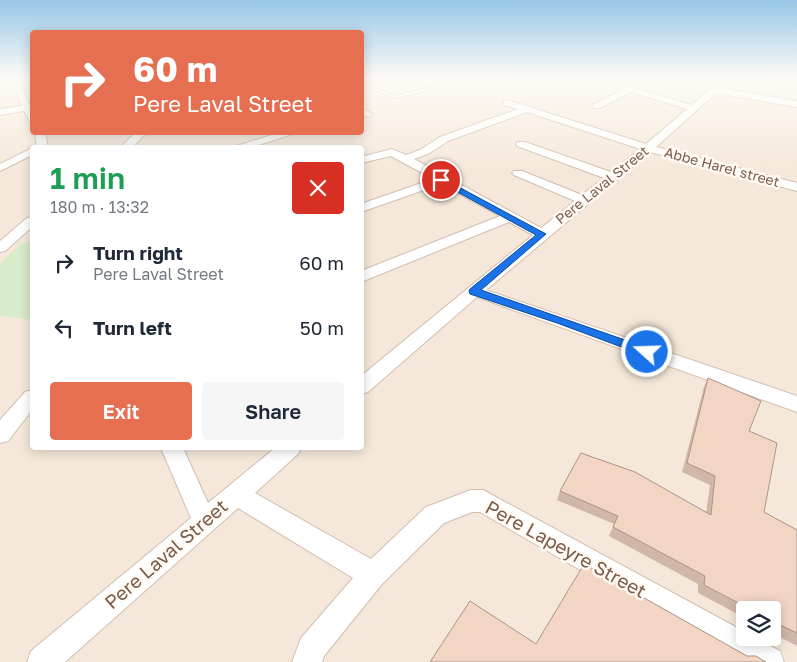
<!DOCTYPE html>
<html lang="en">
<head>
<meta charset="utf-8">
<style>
  :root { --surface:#fff; --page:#f6f6f7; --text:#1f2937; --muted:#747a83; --accent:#e76f51 }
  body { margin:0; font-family:"Golos Text",sans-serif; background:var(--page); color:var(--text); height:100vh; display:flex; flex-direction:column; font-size:19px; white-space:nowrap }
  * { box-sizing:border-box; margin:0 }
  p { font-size:16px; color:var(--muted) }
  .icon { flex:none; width:28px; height:28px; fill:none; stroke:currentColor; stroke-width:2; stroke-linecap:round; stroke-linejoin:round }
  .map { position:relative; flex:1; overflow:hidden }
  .sheet { position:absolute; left:30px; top:145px; width:334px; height:305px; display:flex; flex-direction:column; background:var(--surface); border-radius:5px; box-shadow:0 2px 12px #0003 }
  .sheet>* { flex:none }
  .hud { position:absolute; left:30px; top:30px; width:334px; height:105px; border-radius:5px; box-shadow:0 2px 12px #0003; background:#e76f51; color:#fff; overflow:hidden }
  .buttons { position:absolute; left:736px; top:601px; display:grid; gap:10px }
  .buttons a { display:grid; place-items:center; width:45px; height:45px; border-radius:5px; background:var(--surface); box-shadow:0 2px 12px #0003; font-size:25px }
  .pin { position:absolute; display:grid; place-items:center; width:42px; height:42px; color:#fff; margin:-21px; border:2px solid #fff; border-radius:50%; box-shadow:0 1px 5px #0007 }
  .me { position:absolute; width:55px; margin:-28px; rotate:290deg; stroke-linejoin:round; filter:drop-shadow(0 0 4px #0008) }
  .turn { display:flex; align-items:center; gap:18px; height:105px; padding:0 20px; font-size:22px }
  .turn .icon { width:65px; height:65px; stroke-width:2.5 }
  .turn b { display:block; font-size:35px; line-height:42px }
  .round { display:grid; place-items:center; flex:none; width:52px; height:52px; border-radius:5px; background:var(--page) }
  .summary { display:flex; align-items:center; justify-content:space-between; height:85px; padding:0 20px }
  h1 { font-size:30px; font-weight:600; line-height:38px; color:#1e9e55 }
  .cta { display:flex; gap:10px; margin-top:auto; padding:10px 20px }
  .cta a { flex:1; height:58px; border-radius:5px; background:var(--accent); color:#fff; font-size:20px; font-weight:600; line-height:58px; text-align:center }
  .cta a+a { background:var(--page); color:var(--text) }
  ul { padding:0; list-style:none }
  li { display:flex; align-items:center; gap:15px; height:65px; padding:0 20px }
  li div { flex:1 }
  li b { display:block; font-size:19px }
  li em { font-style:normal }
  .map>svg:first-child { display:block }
</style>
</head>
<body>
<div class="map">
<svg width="797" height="662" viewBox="0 0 797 662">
  <rect width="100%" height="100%" fill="#fdf6ec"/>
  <!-- residential -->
  <path fill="#f5e8da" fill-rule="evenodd" d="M 0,78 L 32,78 L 32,132 L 361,132 L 361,78 L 797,78 L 797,662 L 0,662 ZM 32,148 L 361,148 L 361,448 L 32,448 ZM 745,610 L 772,610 L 772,638 L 745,638 Z"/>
  <!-- green -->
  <path fill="#d8ecc9" d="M 32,242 L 32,320 L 0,316 L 0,263 L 21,244 Z"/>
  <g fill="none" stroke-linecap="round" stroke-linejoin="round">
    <defs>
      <path id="lane" d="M 453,78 L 458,78 L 454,81 L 452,85 L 393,98 L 361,84 L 361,81 L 393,96 L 449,83 L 451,79 Z"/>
      <path id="street" d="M 10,78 L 18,78 L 30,105 L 32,104 L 32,121 L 29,120 L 24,111 L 0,115 L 0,109 L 22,106 Z
        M 587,78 L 600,78 L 692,105 L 722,78 L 731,78 L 720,88 L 797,101 L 797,107 L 716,93 L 656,147 L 797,183 L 797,191 L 650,152 L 486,290 L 797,396 L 797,412 L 477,297 L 368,392 L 361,394 L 361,376 L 533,235 L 509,222 L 361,282 L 361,271 L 500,216 L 441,184 L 361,212 L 361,204 L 433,179 L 391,156 L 361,163 L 361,157 L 392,149 L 406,155 L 420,150 L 440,137 L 518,109 L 504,105 L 504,101 L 507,100 L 646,144 L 687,109 L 631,92 L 600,108 L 594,108 L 594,104 L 623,90 ZM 527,112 L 640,149 L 611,172 L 525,142 L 517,142 L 516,144 L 517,146 L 604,178 L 582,195 L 522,171 L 514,171 L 512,173 L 514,175 L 575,201 L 541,228 L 414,159 L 428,154 L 448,141 Z
        M 361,108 L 373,114 L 368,117 L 361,114 Z
        M 35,132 L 45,132 L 48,148 L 37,148 Z
        M 136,132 L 147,132 L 132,148 L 120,148 Z
        M 281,132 L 299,132 L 249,148 L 230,148 Z
        M 32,148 L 32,155 L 0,171 L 0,164 Z
        M 32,217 L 32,227 L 5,251 L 0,252 L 0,241 L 27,218 Z
        M 32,390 L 32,410 L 8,441 L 0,443 L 0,420 L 25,392 Z
        M 161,448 L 183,448 L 208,503 L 275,448 L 301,448 L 298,454 L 255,493 L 371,559 L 426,507 L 471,490 L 483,490 L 745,632 L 745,638 L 754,638 L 780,651 L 784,662 L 740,662 L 480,512 L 472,512 L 444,523 L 382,584 L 324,656 L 322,662 L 292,662 L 301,638 L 353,578 L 238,508 L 65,662 L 27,662 L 31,651 L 191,518 Z"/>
    </defs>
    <!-- lane casing -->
    <use href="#lane" stroke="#d1beb0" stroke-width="2"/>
    <!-- street casing -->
    <use href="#street" stroke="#d1beb0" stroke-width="2"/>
    <!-- lane -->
    <use href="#lane" fill="#fff" fill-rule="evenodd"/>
    <!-- street -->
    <use href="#street" fill="#fff" fill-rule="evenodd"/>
  </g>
  <!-- wall -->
  <path fill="#d1b7a8" d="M 708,378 L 749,431 L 764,512 L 797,530 L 797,646 L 772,633 L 772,610 L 745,610 L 745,618 L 698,593 L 698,584 L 609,536 L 614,524 L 557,500 L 560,491 L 706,513 L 710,485 L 682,472 L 704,387 Z"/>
  <!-- building -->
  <path fill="#f3d5c3" stroke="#aa9588" d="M 708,378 L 761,401 L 749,431 L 777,443 L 764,512 L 797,530 L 797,633 L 772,621 L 772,610 L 752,610 L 704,585 L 705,576 L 613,527 L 618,516 L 560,491 L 581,453 L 635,472 L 711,515 L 715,476 L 687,463 Z
    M 584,564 L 747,656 L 756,656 L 766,662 L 430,662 L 470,601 L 536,644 Z"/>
  <!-- sky -->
  <linearGradient id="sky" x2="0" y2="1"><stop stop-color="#97c7e8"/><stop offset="0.46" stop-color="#fefbf6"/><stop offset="1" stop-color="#fefbf6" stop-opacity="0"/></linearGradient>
  <rect width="797" height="171" fill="url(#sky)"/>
  <!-- route -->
  <path fill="#1a73e8" stroke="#114b97" d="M 439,179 L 444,179 L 546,234 L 481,290 L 651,349 L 653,352 L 651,355 L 643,355 L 557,323 L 470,294 L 469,291 L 470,289 L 536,235 L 439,182 Z"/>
  <g text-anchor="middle" stroke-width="5" stroke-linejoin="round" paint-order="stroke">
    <!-- far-street labels -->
    <g font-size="14" fill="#7a5c4d" stroke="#fffaf3">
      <text transform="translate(722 167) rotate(15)" y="5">Abbe Harel street</text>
      <text transform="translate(602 185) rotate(-39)" y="5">Pere Laval Street</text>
    </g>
    <!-- near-street labels -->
    <g font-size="19" fill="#7a5c4d" stroke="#fffaf3">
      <text transform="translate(566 549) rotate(29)" y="7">Pere Lapeyre Street</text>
      <text transform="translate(166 554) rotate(-41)" y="7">Pere Laval Street</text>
    </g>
  </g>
</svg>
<div class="buttons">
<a><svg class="icon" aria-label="layers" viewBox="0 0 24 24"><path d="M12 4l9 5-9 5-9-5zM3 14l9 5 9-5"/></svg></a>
</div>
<div class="pin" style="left:441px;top:180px;background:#d93025"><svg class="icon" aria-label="arrive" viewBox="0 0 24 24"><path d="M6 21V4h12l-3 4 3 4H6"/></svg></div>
<svg class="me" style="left:647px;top:352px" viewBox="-20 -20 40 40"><circle r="17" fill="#1a73e8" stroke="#fff" stroke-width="3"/><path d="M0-11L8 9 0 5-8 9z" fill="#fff"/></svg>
<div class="hud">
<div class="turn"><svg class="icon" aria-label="right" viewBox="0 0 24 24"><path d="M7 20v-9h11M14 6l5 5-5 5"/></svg><div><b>60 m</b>Pere Laval Street</div></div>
</div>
<section class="sheet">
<div class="summary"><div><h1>1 min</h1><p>180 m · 13:32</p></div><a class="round" style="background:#d93025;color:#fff"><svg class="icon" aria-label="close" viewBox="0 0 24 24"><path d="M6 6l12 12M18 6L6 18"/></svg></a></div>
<ul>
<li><svg class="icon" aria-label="right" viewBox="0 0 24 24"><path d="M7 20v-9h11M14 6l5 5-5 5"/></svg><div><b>Turn right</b><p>Pere Laval Street</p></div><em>60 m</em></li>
<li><svg class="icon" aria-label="left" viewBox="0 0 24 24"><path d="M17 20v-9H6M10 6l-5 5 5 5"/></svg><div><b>Turn left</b></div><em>50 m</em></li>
</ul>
<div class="cta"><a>Exit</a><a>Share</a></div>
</section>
</div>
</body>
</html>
